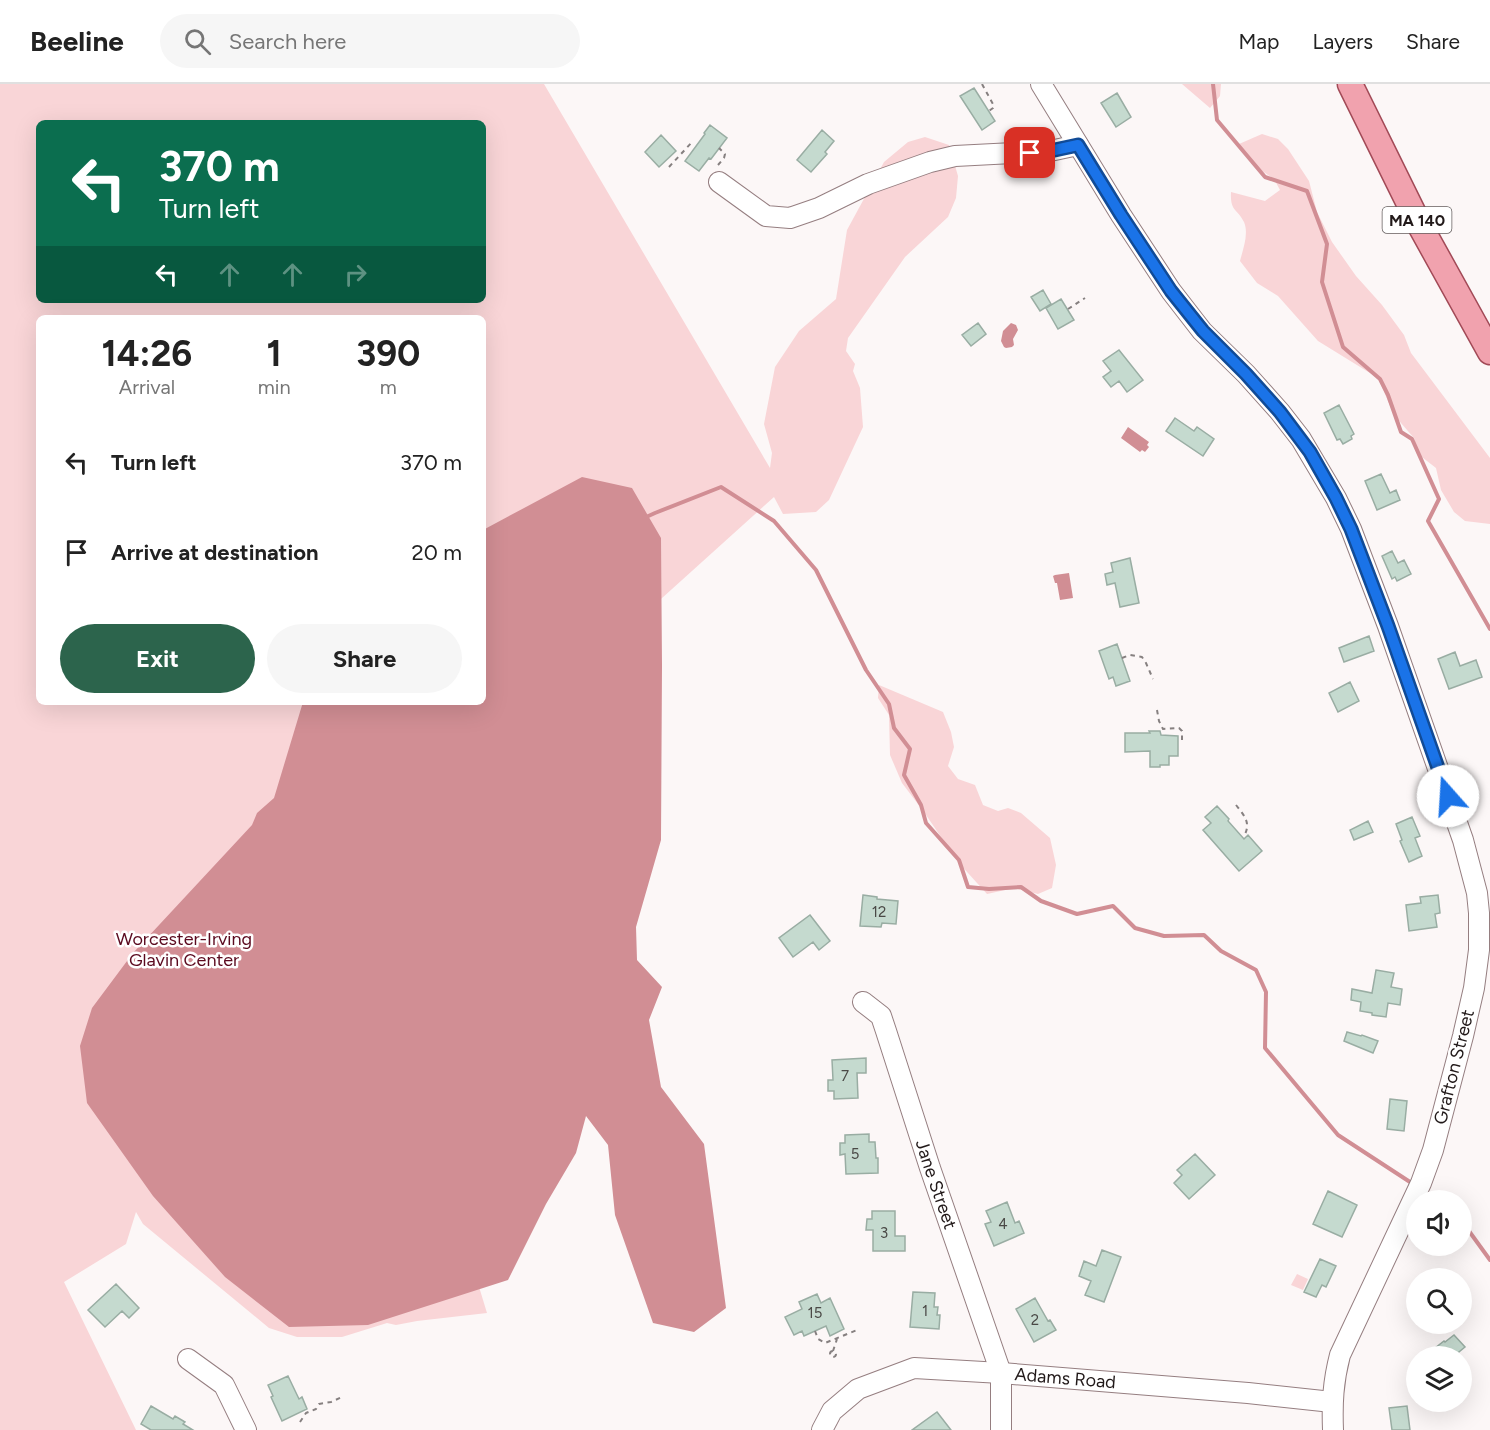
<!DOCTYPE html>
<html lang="en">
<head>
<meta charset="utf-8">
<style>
  :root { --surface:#fff; --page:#f6f6f6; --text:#222; --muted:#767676; --line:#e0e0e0; --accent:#2c644c }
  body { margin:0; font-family:Figtree,sans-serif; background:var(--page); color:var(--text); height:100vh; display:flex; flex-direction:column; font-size:22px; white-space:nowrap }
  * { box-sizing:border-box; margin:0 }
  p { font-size:20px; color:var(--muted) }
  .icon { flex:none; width:33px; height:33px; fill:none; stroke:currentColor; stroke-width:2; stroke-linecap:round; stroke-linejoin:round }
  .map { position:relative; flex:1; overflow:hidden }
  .sheet { position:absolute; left:36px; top:231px; width:450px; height:390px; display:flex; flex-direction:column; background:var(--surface); border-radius:9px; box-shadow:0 6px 24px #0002 }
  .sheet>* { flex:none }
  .banner { position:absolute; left:36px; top:36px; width:450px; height:183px; border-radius:9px; box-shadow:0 6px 24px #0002; background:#0b6e4f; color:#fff; overflow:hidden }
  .fabs { position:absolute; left:1406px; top:1106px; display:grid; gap:12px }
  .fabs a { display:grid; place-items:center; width:66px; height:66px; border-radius:50%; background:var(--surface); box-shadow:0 6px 24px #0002; font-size:30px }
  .pin { position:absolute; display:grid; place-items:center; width:51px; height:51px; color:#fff; margin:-26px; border-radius:12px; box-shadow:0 3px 9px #0006 }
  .me { position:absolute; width:66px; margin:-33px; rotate:341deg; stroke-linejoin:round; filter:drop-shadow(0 0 4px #0008) }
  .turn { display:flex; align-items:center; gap:21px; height:126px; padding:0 24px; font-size:27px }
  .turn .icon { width:78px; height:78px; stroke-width:2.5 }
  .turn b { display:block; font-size:42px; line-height:51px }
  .lanes { display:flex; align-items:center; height:57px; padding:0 24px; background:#0003; justify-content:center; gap:30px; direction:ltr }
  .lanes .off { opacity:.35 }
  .eta { display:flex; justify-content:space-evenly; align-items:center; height:102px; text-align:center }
  .eta b { font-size:36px; font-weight:700; line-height:42px }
  .button { display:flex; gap:12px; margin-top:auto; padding:12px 24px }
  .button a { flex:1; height:69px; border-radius:36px; background:var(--accent); color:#fff; font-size:24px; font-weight:700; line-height:69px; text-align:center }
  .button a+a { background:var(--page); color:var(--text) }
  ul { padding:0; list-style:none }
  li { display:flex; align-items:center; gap:18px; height:90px; padding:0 24px }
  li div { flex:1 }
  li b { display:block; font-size:22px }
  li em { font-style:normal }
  header { display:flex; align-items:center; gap:36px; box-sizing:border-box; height:84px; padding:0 30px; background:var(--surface); border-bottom:2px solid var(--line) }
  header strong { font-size:28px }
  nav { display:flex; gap:33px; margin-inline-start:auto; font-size:21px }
  .search { width:420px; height:54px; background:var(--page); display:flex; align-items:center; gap:15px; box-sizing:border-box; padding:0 21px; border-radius:33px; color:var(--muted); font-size:22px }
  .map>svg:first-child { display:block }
</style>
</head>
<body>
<header>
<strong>Beeline</strong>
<div class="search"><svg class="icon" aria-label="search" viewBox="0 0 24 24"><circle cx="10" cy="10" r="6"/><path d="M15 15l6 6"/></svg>Search here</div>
<nav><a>Map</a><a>Layers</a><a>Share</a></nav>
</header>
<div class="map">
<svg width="1490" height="1346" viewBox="0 0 1490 1346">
  <rect width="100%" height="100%" fill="#fcf7f7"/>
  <!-- green -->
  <path fill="#f9d5d7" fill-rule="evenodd" d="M 0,0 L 544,0 L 770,384 L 772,369 L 764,340 L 775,283 L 799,247 L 836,215 L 847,146 L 884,78 L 908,58 L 925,53 L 949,61 L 958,92 L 956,114 L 948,133 L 905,173 L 848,254 L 846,267 L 855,280 L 853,287 L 860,304 L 863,343 L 829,416 L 816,428 L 783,430 L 774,413 L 354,792 L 487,1229 L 417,1237 L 396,1241 L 387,1239 L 342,1253 L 297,1253 L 269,1244 L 143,1140 L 136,1128 L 126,1160 L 64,1198 L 136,1346 L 0,1346 ZM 39,39 L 483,39 L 483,216 L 39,216 ZM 39,234 L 483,234 L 483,618 L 39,618 Z
    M 1182,0 L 1221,0 L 1220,12 L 1210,24 Z
    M 1262,50 L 1278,55 L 1288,65 L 1309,97 L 1317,128 L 1332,158 L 1356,192 L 1382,221 L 1404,251 L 1411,269 L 1490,374 L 1490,440 L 1465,437 L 1454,428 L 1441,406 L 1436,384 L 1418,370 L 1414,354 L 1394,331 L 1378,294 L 1318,257 L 1278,212 L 1257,199 L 1240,177 C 1243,165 1249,150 1244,138 C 1237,124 1230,128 1231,108 L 1265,117 L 1280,106 L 1274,95 L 1252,80 L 1239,60 Z
    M 879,601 L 943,628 L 951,648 L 954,663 L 948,682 L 958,695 L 975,701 L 983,721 L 998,727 L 1008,724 L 1021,729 L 1050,754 L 1056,781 L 1052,804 L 1038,810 L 1014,804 L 987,810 L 958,778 L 924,728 L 902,699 L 890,671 L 889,631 L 878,614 Z
    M 1297,1190 L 1308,1195 L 1303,1206 L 1291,1201 Z"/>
  <!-- water -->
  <path fill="#d18e94" d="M 1011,239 L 1016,241 L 1018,246 L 1013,255 L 1014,261 L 1012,263 L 1006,264 L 1004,263 L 1001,257 L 1003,247 Z
    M 1128,343 L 1149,358 L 1147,361 L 1149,363 L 1145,368 L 1142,366 L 1140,368 L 1121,354 Z
    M 582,393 L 632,404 L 661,454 L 662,582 L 661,756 L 636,843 L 637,876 L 662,903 L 649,936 L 661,1003 L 704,1060 L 726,1224 L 694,1248 L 653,1239 L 615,1131 L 608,1061 L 586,1032 L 576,1069 L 546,1120 L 508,1196 L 368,1241 L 289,1243 L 225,1193 L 153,1112 L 87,1019 L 80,962 L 92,924 L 133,869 L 252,741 L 257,729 L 274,714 L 303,618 L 483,618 L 483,446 Z
    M 1069,489 L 1073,514 L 1060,516 L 1057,499 L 1055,499 L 1053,492 L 1055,491 Z"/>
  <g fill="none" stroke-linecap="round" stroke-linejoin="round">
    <!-- stream -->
    <path stroke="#d18e94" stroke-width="4" d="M 1213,0 L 1217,36 L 1265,93 L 1307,107 L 1327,160 L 1322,198 L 1343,263 L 1380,295 L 1388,311 L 1401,348 L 1412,355 L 1439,415 L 1428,437 L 1490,545
      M 644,434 L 655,429 L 721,403 L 774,437 L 816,486 L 866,586 L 889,620 L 894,644 L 910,665 L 904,691 L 921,721 L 926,739 L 959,776 L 968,803 L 989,805 L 1021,803 L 1041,817 L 1077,830 L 1113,822 L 1135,844 L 1164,852 L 1204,851 L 1221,867 L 1256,886 L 1266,908 L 1265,964 L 1338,1051 L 1410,1098
      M 1432,1113 L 1437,1116
      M 1461,1136 L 1490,1176"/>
  </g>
  <!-- building -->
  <path fill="#c5dacf" stroke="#99ada3" stroke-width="1.5" d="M 974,4 L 995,37 L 982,46 L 960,12 Z
    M 1117,9 L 1131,33 L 1116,43 L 1101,19 Z
    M 710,41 L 727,54 L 711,75 L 709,74 L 699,87 L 685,77 L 705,50 L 704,49 Z
    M 822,46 L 834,57 L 825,68 L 827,70 L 811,88 L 797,76 Z
    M 661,51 L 676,67 L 659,83 L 645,68 Z
    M 1043,206 L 1051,220 L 1040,227 L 1031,213 Z
    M 1061,215 L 1074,236 L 1058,245 L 1046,224 Z
    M 978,239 L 986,250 L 971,262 L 962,251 Z
    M 1119,266 L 1143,296 L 1127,308 L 1119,297 L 1111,303 L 1103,293 L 1111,287 L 1103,277 Z
    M 1339,321 L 1354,350 L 1351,352 L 1352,355 L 1343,360 L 1340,355 L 1337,356 L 1324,329 Z
    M 1175,334 L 1194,347 L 1197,343 L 1214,355 L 1203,372 L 1166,347 Z
    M 1381,390 L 1390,409 L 1396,406 L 1400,416 L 1377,426 L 1365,397 Z
    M 1392,467 L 1398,479 L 1404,476 L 1411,490 L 1397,497 L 1395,493 L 1392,495 L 1382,472 Z
    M 1130,474 L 1139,519 L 1120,523 L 1115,499 L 1107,501 L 1105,490 L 1113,488 L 1111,479 Z
    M 1369,552 L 1374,567 L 1344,578 L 1339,564 Z
    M 1117,560 L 1130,597 L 1116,602 L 1113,593 L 1109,595 L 1099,567 Z
    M 1455,568 L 1460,582 L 1476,576 L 1482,593 L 1449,605 L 1438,575 Z
    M 1350,598 L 1359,617 L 1338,628 L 1329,609 Z
    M 1149,647 L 1160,647 L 1161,651 L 1178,652 L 1178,672 L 1169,672 L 1169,681 L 1160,681 L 1160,683 L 1150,683 L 1150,667 L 1125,668 L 1125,649 L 1150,649 Z
    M 1217,722 L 1229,735 L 1228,737 L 1244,755 L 1248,751 L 1262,767 L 1239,787 L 1203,746 L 1211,739 L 1205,733 Z
    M 1412,733 L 1420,752 L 1415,754 L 1422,772 L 1409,778 L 1400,757 L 1402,756 L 1396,740 Z
    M 1368,737 L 1373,748 L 1354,756 L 1350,746 Z
    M 863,811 L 877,813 L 877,815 L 898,817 L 896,840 L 882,839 L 881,843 L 860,842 Z
    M 1438,811 L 1440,829 L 1435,830 L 1437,843 L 1409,847 L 1406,821 L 1421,819 L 1420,813 Z
    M 810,831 L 830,857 L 819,866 L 813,858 L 793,873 L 779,854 Z
    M 1376,886 L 1394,889 L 1391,903 L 1402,905 L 1400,921 L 1388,919 L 1386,933 L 1372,931 L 1372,929 L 1360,927 L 1361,918 L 1351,916 L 1352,905 L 1372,909 Z
    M 1347,948 L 1361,952 L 1362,951 L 1378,957 L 1373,969 L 1344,957 Z
    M 866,974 L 866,989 L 857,989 L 858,1014 L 834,1015 L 834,1007 L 828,1007 L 828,996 L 833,996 L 832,976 Z
    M 1390,1015 L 1407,1017 L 1404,1047 L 1387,1045 Z
    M 869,1050 L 869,1058 L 875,1058 L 876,1074 L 878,1074 L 878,1089 L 846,1090 L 845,1070 L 840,1071 L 840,1059 L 845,1059 L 845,1051 Z
    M 1195,1070 L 1215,1091 L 1189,1115 L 1174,1099 L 1182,1091 L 1177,1086 Z
    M 1328,1107 L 1357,1121 L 1342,1153 L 1313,1140 Z
    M 1007,1118 L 1015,1139 L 1019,1137 L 1024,1149 L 994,1162 L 985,1140 L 991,1138 L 986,1127 Z
    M 872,1127 L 895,1127 L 895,1152 L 905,1152 L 905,1167 L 873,1167 L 873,1146 L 866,1146 L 867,1135 L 872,1135 Z
    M 1102,1166 L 1121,1173 L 1104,1218 L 1085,1211 L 1091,1197 L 1079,1192 L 1084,1177 L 1096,1182 Z
    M 1320,1175 L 1336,1182 L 1326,1203 L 1322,1201 L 1316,1213 L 1304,1208 Z
    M 116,1200 L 139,1224 L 129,1234 L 122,1227 L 105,1243 L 88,1226 Z
    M 913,1208 L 935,1209 L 934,1223 L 938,1223 L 937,1231 L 940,1231 L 939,1245 L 910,1243 Z
    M 817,1210 L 821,1219 L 830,1214 L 844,1245 L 830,1252 L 826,1242 L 804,1252 L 802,1247 L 794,1251 L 785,1233 L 802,1225 L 799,1218 Z
    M 1035,1214 L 1048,1237 L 1050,1236 L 1056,1246 L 1034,1258 L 1016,1225 Z
    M 1454,1251 L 1465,1263 L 1454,1272 L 1425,1272 L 1444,1257 L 1445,1258 Z
    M 288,1292 L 299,1315 L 302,1313 L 307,1325 L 282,1337 L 271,1313 L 273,1312 L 268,1301 Z
    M 151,1322 L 173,1335 L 175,1332 L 185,1338 L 183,1340 L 193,1346 L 151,1346 L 141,1340 Z
    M 1407,1322 L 1410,1346 L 1392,1346 L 1389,1324 Z
    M 937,1328 L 951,1346 L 912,1346 Z"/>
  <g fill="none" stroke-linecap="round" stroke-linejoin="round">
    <defs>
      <g id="minor">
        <path d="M 1041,0 L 1121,131 L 1171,207 L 1202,247 L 1246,290 L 1280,328 L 1301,355 L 1336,414 L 1351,445 L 1388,542 L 1463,756 L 1477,809 L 1479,829 L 1479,866 L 1474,904 L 1463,952 L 1433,1066 L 1421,1099 L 1340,1271 C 1333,1298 1332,1319 1333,1346"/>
        <path d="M 719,98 L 766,132 L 790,134 L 819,124 L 868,100 L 930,78 L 955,72 L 1050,67 L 1078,61"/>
        <path id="s1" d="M 863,918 L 881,932 L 886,947 L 930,1084 L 1001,1289 L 1001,1346"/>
        <path d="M 188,1275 L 224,1301 L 246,1346"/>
        <path id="s2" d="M 822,1346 L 832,1327 L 858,1305 L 914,1284 L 1001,1289 L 1248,1309 L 1332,1318"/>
      </g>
      <path id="major" d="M 1350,0 L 1418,138 L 1490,268"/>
    </defs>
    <!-- minor casing -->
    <use href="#minor" stroke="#957e80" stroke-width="22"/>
    <!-- major casing -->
    <use href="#major" stroke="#a24a57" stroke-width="27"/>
    <!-- path -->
    <path stroke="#868080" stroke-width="2" stroke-dasharray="4.5 4.5" stroke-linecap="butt" d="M 982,0 L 994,22 L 993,24 L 989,27
      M 718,81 L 724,74 L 725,70 L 719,64
      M 669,83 L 693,57
      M 1068,225 L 1085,214
      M 1122,574 L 1130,571 L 1142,573 L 1146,579 L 1153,595
      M 1157,626 L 1159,637 L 1163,645 L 1179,644 L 1182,647 L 1182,657
      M 1236,721 C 1243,730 1251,738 1245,750
      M 815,1247 L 818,1255 L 825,1259 L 857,1246
      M830 1270a3 3 0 1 1 6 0a3 3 0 1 1-6 0Z
      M 833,1267 L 837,1255
      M 300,1338 L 306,1329 L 316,1325 L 319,1320 L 331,1318 L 342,1313"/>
    <!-- minor -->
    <use href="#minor" stroke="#fff" stroke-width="20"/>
    <!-- major -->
    <use href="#major" stroke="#f1a2ae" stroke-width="24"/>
  </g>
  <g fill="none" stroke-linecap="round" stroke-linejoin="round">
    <defs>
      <path id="route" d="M 1030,69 L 1050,67 L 1078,61 L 1121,131 L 1171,207 L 1203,247 L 1246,290 L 1280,328 L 1310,368 L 1336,414 L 1351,445 L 1388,542 L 1448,712"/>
    </defs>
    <!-- route casing -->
    <use href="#route" stroke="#114b97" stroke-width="15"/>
    <!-- route -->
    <use href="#route" stroke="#1a73e8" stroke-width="10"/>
  </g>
  <g text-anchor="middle" stroke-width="5" stroke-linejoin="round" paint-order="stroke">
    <!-- number labels -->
    <g font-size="15" fill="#4a4946">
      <text x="879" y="833">12</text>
      <text x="845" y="997">7</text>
      <text x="855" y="1075">5</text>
      <text x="1003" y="1145">4</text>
      <text x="884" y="1154">3</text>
      <text x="925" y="1232">1</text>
      <text x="815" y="1234">15</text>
      <text x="1035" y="1241">2</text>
    </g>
    <!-- shield labels -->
    <rect fill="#fff" stroke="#645e5e" stroke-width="1.5" x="1382.5" y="123" width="69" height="26" rx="4.5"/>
    <g font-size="16" font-weight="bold" fill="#211919">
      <text x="1417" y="142">MA 140</text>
    </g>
    <!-- park labels -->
    <g font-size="18" fill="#5b0a1f" stroke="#fff">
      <text x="184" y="861">Worcester-Irving<tspan x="184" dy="21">Glavin Center</tspan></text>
    </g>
    <!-- street labels -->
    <g font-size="18" fill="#211919" stroke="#fff">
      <text transform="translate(1454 983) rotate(-76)" y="6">Grafton Street</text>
      <text dy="6" stroke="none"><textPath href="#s1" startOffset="200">Jane Street</textPath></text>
      <text dy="6" stroke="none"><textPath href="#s2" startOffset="267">Adams Road</textPath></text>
    </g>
  </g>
</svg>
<div class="fabs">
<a><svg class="icon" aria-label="sound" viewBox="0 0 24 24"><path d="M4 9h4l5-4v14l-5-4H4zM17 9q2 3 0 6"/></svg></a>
<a><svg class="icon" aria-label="search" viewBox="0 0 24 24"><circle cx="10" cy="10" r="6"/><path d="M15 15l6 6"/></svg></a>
<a><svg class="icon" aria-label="layers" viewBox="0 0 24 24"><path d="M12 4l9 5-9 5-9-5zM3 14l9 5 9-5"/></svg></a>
</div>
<div class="pin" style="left:1030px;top:69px;background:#d93025"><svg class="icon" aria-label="arrive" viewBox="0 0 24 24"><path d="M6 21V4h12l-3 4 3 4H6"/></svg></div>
<svg class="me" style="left:1448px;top:712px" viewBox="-20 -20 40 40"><circle r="19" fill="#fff"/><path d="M0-13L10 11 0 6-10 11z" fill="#1a73e8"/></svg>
<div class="banner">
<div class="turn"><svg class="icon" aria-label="left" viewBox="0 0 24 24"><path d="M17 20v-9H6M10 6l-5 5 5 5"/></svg><div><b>370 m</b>Turn left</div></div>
<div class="lanes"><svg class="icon" aria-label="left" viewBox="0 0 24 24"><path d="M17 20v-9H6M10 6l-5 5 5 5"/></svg><svg class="icon off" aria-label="ahead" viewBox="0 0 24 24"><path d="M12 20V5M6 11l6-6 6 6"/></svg><svg class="icon off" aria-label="ahead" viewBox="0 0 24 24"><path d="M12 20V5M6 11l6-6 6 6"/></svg><svg class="icon off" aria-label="right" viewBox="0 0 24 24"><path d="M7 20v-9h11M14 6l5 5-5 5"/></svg></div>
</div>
<section class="sheet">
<div class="eta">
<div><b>14:26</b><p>Arrival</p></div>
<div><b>1</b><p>min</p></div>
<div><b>390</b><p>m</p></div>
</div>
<ul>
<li><svg class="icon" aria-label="left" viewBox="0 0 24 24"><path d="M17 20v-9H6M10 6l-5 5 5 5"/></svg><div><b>Turn left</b></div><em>370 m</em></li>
<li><svg class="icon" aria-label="arrive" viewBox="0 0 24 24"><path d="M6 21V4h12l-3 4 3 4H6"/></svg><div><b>Arrive at destination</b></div><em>20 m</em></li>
</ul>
<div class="button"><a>Exit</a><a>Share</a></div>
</section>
</div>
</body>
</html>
